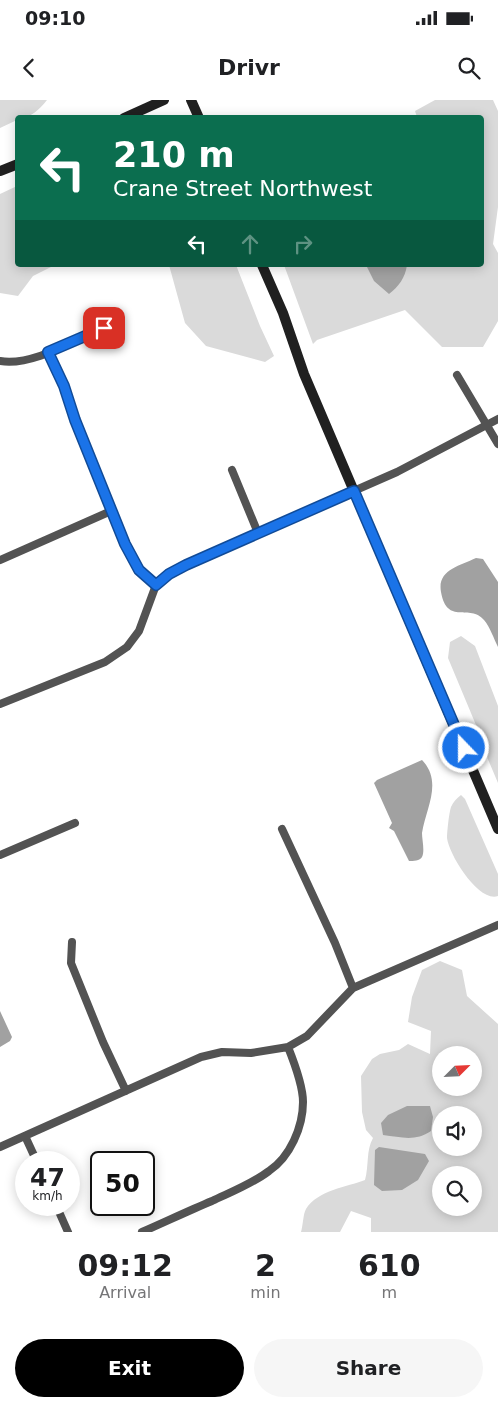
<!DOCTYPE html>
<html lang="en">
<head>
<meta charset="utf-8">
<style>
  :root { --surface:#fff; --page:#f6f6f6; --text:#202124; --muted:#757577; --accent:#000 }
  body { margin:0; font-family:"DejaVu Sans",sans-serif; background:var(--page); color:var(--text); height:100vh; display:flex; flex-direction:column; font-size:19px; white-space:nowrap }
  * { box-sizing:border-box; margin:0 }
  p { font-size:16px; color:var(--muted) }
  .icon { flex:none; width:28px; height:28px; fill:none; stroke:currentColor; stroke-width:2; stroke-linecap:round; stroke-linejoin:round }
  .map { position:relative; height:1132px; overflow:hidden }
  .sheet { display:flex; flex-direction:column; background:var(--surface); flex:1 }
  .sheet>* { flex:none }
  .banner { position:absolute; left:15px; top:15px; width:469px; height:152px; border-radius:5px; box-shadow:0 2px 12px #0003; background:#0b6e4f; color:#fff; overflow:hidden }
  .needle { width:32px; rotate:66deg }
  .fabs { position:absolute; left:432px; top:946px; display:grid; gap:10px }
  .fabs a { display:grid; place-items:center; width:50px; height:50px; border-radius:50%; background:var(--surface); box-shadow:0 2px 12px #0003; font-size:25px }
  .speed { position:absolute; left:15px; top:1051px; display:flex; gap:10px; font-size:25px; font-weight:700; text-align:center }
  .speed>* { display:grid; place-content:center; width:65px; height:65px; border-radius:50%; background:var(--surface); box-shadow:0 2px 12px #0003; line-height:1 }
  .speed small { font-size:12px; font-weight:400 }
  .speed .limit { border:2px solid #111; border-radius:8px; background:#fff; color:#111 }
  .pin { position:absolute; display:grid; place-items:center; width:42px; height:42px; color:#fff; margin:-21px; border-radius:10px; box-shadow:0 2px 8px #0006 }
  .me { position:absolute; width:55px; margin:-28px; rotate:338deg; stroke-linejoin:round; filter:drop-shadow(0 0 4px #0008) }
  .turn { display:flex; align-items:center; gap:18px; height:105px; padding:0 15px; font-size:22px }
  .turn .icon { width:65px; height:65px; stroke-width:2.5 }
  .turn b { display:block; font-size:35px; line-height:42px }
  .lanes { display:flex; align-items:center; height:48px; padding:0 15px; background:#0003; justify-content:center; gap:25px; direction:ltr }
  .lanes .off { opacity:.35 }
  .eta { display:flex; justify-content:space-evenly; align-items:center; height:85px; text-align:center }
  .eta b { font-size:30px; font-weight:700; line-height:35px }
  .button { display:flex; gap:10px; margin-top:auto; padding:10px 15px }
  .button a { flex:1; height:58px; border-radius:30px; background:var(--accent); color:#fff; font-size:20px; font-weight:700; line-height:58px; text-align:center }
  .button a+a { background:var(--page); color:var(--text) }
  .status { display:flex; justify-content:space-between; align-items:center; height:35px; padding:0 25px; background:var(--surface); direction:ltr }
  .status svg { height:14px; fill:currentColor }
  header { display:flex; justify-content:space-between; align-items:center; height:65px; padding:0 15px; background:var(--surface); font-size:22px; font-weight:700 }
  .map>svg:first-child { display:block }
</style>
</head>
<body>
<div class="status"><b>09:10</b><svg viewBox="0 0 49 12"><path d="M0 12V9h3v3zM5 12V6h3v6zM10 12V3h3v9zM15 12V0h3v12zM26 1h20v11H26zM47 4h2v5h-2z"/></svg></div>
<header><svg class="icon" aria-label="back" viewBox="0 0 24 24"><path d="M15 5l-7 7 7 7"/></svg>Drivr<svg class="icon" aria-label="search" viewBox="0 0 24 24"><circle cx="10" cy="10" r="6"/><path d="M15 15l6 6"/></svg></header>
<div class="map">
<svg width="498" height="1132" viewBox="0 0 498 1132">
  <rect width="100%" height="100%" fill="#fff"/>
  <!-- green -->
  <path fill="#dadada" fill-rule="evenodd" d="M 0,0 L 47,0 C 39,10 31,18 18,18 L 17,20 L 0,28 Z
    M 435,0 L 493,0 L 498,11 L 498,107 L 493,144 L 498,153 L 498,221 L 483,247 L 442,247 L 405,210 L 317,240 L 313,244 L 284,165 L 481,165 L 481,18 L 417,17 L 415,11 Z
    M 17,86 L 18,165 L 55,165 L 33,176 L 18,196 L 0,193 L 0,94 Z
    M 169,165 L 236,165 L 260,226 L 274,256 L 265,262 L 206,246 L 185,223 Z
    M 461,536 L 475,546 L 498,606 L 498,683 L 479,638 L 481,637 L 448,558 L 450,542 Z
    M 461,695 L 465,699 L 498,774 L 498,796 C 479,803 449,755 447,738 C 447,732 449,713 451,707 C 453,702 457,698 461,695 Z
    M 440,861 L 462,870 L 467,896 L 498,924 L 498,1132 L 371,1132 L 371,1118 L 351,1111 L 340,1132 L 301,1132 C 303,1126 303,1114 306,1109 C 318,1090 347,1087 365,1080 C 369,1066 366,1050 373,1038 L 366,1030 L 362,1012 L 361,976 L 372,959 L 380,954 L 399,950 L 408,944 L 430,954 L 431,931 L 408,922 L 412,897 L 422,870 ZM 441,955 L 474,955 L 474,988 L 441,988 ZM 441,1015 L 474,1015 L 474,1048 L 441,1048 ZM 441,1075 L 474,1075 L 474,1108 L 441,1108 Z"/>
  <!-- water -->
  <path fill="#a1a1a1" d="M 366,165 L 407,165 C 405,178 399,186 389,194 L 374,181 Z
    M 476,458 L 483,459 L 498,482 L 498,547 C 494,539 490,527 484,520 C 470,503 447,526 441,492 C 437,470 459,466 476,458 Z
    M 422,660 C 443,682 426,708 422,733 C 422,740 425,751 422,757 C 420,761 413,761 409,761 L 394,731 L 389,728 L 392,723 L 374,683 L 377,680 Z
    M 0,911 L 12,937 L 10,941 L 0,947 Z
    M 407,1006 L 430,1006 L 433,1017 L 431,1031 C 415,1042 401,1037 383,1035 L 381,1023 L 388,1015 Z
    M 379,1047 L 425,1054 L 429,1061 L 418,1080 L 402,1090 L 382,1091 L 374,1085 L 375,1050 Z"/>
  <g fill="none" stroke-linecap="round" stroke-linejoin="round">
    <!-- street -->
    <path stroke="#535353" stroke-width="8" d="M 48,252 L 64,286 L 75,320 L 125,444 L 139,470 L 156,485
      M 0,261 C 30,267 76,240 105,228
      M 457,275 L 498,344
      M 232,370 L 258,433
      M 0,460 L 111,411
      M 0,604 L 105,562 L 127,547 L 139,531 L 156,485 L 169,474 L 258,433 L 397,372 L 498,319
      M 282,729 L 335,843 L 353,888
      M 0,755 L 75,723
      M 72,842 L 71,863 L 103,942 L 126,991
      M 25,1036 L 37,1062
      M 0,1047 L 201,957 L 222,952 L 251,953 L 288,947
      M 56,1105 L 68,1132
      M 142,1132 C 165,1122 188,1111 212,1101 C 231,1092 252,1084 269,1071 C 290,1057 303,1027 303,1002 C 303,985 294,962 288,947 L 307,936 L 353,888 L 498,825"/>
    <!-- secondary -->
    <path stroke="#202020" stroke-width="10" d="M 191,0 L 199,18
      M 124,18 L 164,0
      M 0,71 L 18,64
      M 262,165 L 283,213 L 304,274 L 498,729"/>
  </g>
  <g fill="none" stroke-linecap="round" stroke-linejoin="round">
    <defs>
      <path id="route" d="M 104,228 L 48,252 L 64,286 L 75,320 L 125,444 L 139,470 L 156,485 L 169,474 L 186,465 L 354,391 L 464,648"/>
    </defs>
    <!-- route casing -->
    <use href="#route" stroke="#114b97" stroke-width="12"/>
    <!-- route -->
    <use href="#route" stroke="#1a73e8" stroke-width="9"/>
  </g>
</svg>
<div class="fabs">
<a><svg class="needle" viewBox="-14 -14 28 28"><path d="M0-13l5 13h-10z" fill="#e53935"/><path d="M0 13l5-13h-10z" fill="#757577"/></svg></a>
<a><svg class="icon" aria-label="sound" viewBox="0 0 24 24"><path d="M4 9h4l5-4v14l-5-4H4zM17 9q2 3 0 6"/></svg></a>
<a><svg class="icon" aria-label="search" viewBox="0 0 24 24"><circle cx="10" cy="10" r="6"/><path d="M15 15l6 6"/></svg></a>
</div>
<div class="speed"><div>47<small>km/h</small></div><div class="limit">50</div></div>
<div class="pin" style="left:104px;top:228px;background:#d93025"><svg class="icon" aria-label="arrive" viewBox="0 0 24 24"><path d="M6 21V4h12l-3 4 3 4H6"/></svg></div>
<svg class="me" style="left:464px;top:648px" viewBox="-20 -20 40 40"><circle r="17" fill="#1a73e8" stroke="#fff" stroke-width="3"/><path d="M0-11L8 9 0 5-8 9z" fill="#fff"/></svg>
<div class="banner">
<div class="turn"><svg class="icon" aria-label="left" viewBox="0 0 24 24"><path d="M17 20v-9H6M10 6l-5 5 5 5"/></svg><div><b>210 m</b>Crane Street Northwest</div></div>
<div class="lanes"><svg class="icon" aria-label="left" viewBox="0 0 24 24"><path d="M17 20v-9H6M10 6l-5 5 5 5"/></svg><svg class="icon off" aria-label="ahead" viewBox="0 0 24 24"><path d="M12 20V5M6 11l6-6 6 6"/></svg><svg class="icon off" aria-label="right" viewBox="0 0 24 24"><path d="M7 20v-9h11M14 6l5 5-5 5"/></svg></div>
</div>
</div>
<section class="sheet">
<div class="eta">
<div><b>09:12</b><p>Arrival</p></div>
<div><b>2</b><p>min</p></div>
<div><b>610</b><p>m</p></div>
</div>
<div class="button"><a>Exit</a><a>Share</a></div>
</section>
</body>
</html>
